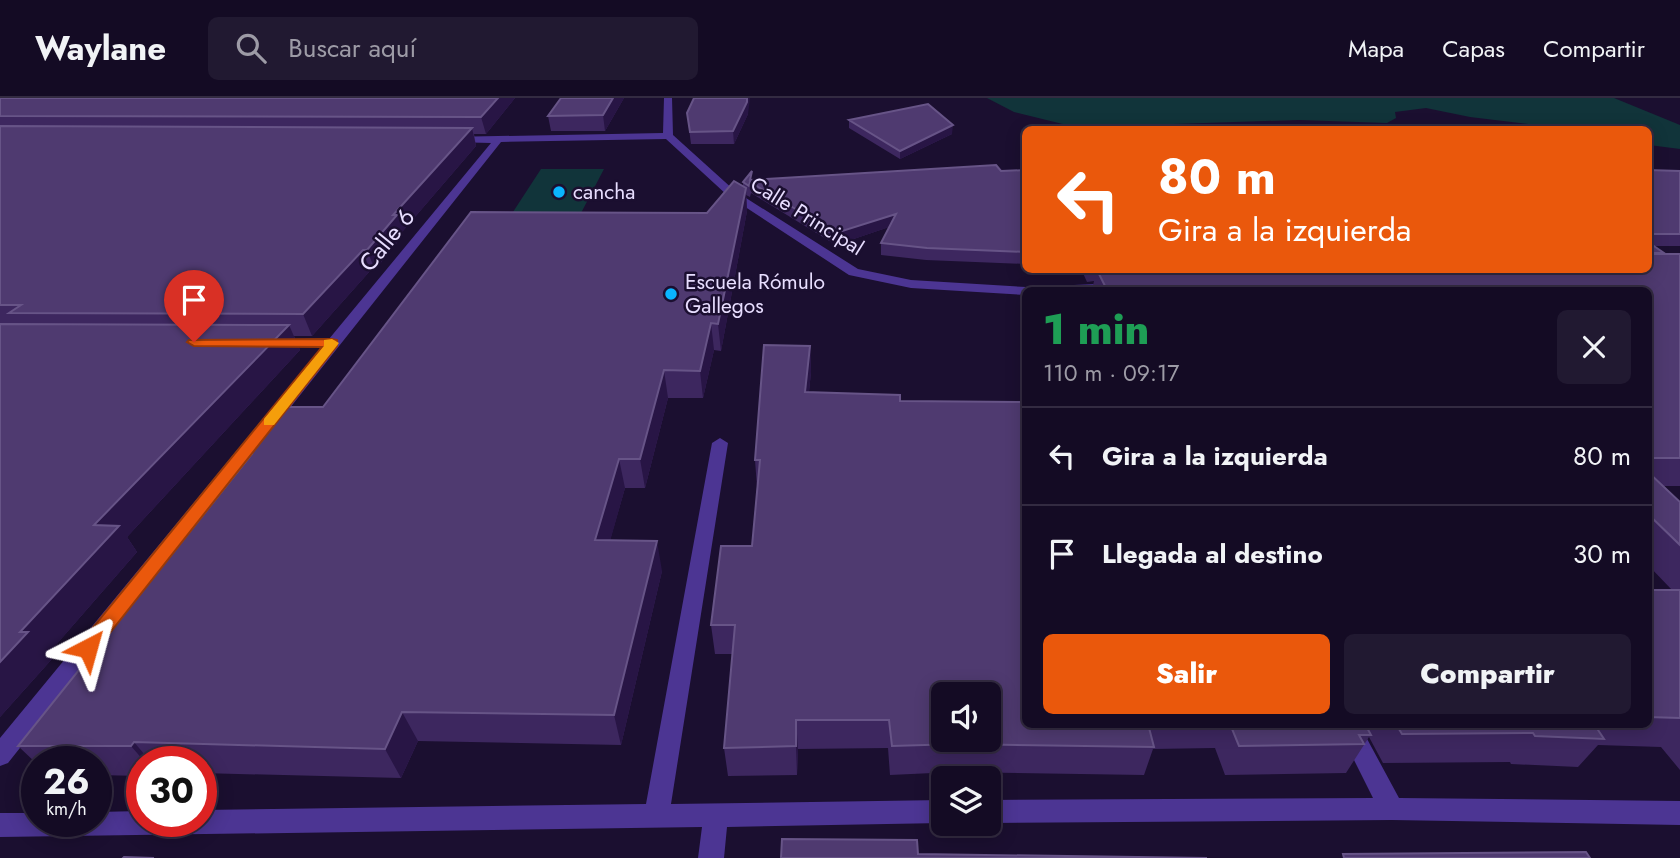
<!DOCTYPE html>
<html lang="es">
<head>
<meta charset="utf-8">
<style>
  :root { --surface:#140b24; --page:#211931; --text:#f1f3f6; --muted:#9d9ba6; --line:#332b41; --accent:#ea580c }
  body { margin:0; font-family:Jost,sans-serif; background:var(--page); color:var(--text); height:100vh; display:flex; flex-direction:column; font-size:26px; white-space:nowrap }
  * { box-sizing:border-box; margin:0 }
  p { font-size:23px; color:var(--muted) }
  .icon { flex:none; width:38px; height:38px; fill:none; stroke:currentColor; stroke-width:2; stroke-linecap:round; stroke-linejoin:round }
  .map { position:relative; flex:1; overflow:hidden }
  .drawer { position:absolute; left:1022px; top:189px; width:630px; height:441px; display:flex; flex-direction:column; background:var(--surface); border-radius:10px; box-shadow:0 4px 18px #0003,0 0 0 2px var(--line) }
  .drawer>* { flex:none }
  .hud { position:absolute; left:1022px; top:28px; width:630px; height:147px; border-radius:10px; box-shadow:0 4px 18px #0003,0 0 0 2px var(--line); background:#ea580c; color:#fff; overflow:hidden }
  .fabs { position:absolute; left:931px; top:584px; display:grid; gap:14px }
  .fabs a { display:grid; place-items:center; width:70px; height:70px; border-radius:10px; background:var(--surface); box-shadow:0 4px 18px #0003,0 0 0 2px var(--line); font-size:35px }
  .speed { position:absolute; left:21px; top:648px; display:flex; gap:14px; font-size:35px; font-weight:700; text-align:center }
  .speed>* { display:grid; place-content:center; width:91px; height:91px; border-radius:50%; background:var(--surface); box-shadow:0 4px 18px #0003,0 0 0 2px var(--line); line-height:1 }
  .speed small { font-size:18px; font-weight:400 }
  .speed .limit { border:10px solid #d22; background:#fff; color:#111 }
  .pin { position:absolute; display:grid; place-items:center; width:60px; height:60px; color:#fff; margin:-72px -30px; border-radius:50% 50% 50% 0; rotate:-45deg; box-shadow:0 0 7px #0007 }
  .pin .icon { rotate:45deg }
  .me { position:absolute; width:77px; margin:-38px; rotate:39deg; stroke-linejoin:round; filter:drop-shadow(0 0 5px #0008) }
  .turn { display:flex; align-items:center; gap:24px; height:147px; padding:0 21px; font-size:32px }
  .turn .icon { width:91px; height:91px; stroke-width:2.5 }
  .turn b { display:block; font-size:49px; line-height:60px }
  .round { display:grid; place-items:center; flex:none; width:74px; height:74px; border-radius:10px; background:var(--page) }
  .overview { display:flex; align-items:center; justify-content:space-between; height:119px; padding:0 21px }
  h1 { font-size:42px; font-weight:800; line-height:52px; color:#1e9e55 }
  .button { display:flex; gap:14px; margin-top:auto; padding:14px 21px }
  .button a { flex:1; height:80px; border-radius:10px; background:var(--accent); color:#fff; font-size:28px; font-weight:800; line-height:80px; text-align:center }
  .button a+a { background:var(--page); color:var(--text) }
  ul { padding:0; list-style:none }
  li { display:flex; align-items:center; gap:21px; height:98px; padding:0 21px; border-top:2px solid var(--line) }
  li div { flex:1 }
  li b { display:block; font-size:26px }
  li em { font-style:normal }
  header { display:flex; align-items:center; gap:42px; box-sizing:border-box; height:98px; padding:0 35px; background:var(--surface); border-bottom:2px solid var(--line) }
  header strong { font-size:33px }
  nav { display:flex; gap:38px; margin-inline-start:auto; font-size:24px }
  .search { width:490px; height:63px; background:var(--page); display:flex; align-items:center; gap:18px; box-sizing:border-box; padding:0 24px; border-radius:10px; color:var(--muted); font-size:26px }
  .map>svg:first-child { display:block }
</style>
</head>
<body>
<header>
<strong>Waylane</strong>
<div class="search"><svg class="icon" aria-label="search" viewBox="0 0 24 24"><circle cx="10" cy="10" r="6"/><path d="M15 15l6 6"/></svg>Buscar aquí</div>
<nav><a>Mapa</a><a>Capas</a><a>Compartir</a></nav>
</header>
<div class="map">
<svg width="1680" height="760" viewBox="0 0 1680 760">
  <rect width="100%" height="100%" fill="#1b0f30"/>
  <!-- green -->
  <path fill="#11343a" d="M 987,0 L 1614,0 L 1680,27 L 1680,51 L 1649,47 L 1648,32 L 1570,31 L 1470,19 L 1426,10 L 1395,14 L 1396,20 L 1387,25 L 1299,22 L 1174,26 L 1157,31 L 1083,31 L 1014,14 Z
    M 541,71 L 604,71 L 580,117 L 511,117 Z"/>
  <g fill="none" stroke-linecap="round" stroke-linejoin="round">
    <!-- minor -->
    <path fill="#4c3593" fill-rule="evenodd" d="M 664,0 L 672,0 L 673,37 L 735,93 L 858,171 L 911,182 L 1026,189 L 1032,192 L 1026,192 L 1026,197 L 911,190 L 849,177 L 727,97 L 666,41 L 501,44 L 8,665 L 0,668 L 0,640 L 322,249 L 273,249 L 268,248 L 268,242 L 329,241 L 491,45 L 451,44 L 448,43 L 448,39 L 663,35 Z
      M 1117,185 L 1124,189 L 1122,192 L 1045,192 L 1052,188 Z
      M 720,340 L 728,345 L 671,706 L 943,702 L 943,725 L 727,729 L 724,760 L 698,760 L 702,729 L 0,739 L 0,715 L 37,715 L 37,723 L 96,723 L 96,714 L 142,713 L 142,723 L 201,723 L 201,712 L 646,706 L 712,345 Z
      M 1336,626 L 1359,626 L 1399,700 L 1680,703 L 1680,727 L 1392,722 L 989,725 L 989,702 L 1373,700 Z"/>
  </g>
  <!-- wall -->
  <path fill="#3d275f" d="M 0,0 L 515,0 L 486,36 L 474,36 L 476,48 L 402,134 L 403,137 L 375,172 L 370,173 L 312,238 L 294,238 L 300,252 L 127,439 L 137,454 L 48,556 L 52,561 L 0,619 Z
    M 561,0 L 624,0 L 605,33 L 551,33 L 548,18 Z
    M 687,15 L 748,16 L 734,46 L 691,46 Z
    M 849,22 L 952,36 L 900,61 L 849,30 Z
    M 1026,72 L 1026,166 L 926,162 L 881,157 L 881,145 L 889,129 L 836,147 L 751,95 L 750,99 L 746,97 L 747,113 L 721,253 L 714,252 L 703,300 L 668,300 L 645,390 L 625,390 L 610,442 L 662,473 L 621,647 L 418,643 L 401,680 L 201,675 L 201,663 L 142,663 L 142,678 L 96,677 L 96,663 L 37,663 L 37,666 L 18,648 L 250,358 L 247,352 L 323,309 L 707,115 L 743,89 L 743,84 L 752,82 Z
    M 1648,72 L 1680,73 L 1680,148 L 1654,148 L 1664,155 L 1663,156 L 1680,156 L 1680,388 L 1664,388 L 1680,404 L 1680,672 L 1661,649 L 1598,647 L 1578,669 L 1511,666 L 1510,664 L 1383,665 L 1369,639 L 1346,675 L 1225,677 L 1215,650 L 1153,651 L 1144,677 L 954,674 L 890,677 L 888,650 L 798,651 L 797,677 L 728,678 L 724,650 L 733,556 L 715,556 L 711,527 L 752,448 L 757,389 L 755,362 L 810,248 L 811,274 L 809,294 L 900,303 L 1026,626 L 1648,626 L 1648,492 L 1672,492 L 1648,467 L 1648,192 L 1092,192 L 1094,183 L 1087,184 L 1082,173 L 1062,173 L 1061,172 L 1648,172 Z"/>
  <!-- shaded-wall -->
  <path fill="#281545" d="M 498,0 L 515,0 L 486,36 L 481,19 Z
    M 613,0 L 624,0 L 605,33 L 603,17 Z
    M 747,0 L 750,0 L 748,16 L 734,46 L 733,33 Z
    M 953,27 L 952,36 L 900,61 L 900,53 Z
    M 472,30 L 476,48 L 402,134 L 403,137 L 375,172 L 367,152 L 393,117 Z
    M 746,90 L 747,113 L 721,253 L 718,226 Z
    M 896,116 L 895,127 L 836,147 L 836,135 Z
    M 363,152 L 370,173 L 312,238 L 303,216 Z
    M 711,225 L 714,252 L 703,300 L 700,273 Z
    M 289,227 L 300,252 L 127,439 L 137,454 L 48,556 L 52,561 L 0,619 L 0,564 L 94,427 Z
    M 810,248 L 811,274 L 806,321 L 805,294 Z
    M 664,272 L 668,300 L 645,390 L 640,361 Z
    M 619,361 L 625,390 L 602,472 L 595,442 Z
    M 657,443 L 662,473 L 621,647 L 614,617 Z
    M 402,614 L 418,643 L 401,680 L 385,651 Z
    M 796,622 L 798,651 L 797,677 L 796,648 Z
    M 134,644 L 150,663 L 144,663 L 131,648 Z"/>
  <!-- building -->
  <path fill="#4f3a70" stroke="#675487" stroke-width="2" fill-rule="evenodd" d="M 0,0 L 498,0 L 481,19 L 0,18 Z
    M 561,0 L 613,0 L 603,17 L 548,18 Z
    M 694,0 L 747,0 L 747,4 L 733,33 L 690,34 L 687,15 Z
    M 928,6 L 953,27 L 900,53 L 849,22 Z
    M 0,28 L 472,30 L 393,117 L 397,117 L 367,152 L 363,152 L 303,216 L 9,215 L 21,207 L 0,207 Z
    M 996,67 L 1001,73 L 1026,72 L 1026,154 L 927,150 L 881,145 L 896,116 L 836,135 L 750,84 L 749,88 L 743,84 L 752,73 L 750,82 Z
    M 1648,72 L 1680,73 L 1680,136 L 1648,136 Z
    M 734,83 L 746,90 L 718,226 L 711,225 L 700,273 L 664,272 L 640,361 L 619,361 L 595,442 L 657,443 L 614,617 L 402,614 L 385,651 L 134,644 L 131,648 L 18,648 L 252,356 L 247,352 L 281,309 L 323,309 L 471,114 L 707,115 Z
    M 1648,144 L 1664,155 L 1648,155 Z
    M 1648,156 L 1680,156 L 1680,360 L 1648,360 L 1648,192 L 1107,192 L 1097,172 L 1648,172 Z
    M 0,226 L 289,227 L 94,427 L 119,428 L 20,534 L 28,534 L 0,564 Z
    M 764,247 L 810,248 L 805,294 L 900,297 L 900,303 L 1026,304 L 1026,626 L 1148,626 L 1154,649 L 958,646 L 892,648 L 889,622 L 796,622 L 796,648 L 724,650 L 735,527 L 711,527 L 721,448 L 752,448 L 760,362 L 755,362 ZM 943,597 L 989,597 L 989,642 L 943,642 Z
    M 1648,374 L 1680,404 L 1680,447 L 1648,416 Z
    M 1648,492 L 1680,492 L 1680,620 L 1648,619 Z
    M 1230,626 L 1365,626 L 1371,637 L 1359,637 L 1364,646 L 1239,648 Z
    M 1396,626 L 1594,626 L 1604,641 L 1535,638 L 1533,635 L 1402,636 Z
    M 782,741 L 917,742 L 918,756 L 1207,760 L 781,760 Z
    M 1586,754 L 1590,760 L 1344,760 L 1343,756 Z
    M 124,759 L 154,760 L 123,760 Z"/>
  <!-- route -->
  <path fill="#ea580c" stroke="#983908" stroke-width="2" d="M 332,241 L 337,242 L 337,248 L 94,555 L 81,555 L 78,550 L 81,544 L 322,249 L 194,248 L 187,244 L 189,242 Z"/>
  <!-- slow -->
  <path fill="#f59e0b" d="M 332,241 L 339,245 L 274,327 L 264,327 L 264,321 L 324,248 L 324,242 Z"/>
  <!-- markers -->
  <g fill="#0ab5ff" stroke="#1b0f30" stroke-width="2.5">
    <circle cx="559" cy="94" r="7"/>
    <circle cx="671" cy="196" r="7"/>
  </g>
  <g text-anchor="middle" stroke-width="5" stroke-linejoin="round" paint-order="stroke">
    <!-- far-poi labels -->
    <g font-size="21" fill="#e8deff" stroke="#1b0f30" text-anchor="start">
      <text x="573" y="101">cancha</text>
      <text x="685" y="191">Escuela Rómulo<tspan x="685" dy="24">Gallegos</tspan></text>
    </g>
    <!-- far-street labels -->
    <g font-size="21" fill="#e8deff" stroke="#1b0f30">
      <text transform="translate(807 118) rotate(32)" y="7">Calle Principal</text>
    </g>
    <!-- street labels -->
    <g font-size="24" fill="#e8deff" stroke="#1b0f30">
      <text transform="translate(387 142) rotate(-51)" y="8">Calle 6</text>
    </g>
  </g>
</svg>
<div class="fabs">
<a><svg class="icon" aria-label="sound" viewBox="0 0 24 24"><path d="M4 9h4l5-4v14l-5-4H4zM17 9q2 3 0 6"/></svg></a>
<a><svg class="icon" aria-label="layers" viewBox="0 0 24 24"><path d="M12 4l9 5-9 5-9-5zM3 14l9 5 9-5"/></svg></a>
</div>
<div class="speed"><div>26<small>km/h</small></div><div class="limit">30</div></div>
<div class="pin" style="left:194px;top:244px;background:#d93025"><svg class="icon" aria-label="arrive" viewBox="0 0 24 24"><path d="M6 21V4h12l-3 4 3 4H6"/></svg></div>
<svg class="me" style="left:88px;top:550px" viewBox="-20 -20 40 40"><path d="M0-17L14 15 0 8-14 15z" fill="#ea580c" stroke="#fff" stroke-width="4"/></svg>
<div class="hud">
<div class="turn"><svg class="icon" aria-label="left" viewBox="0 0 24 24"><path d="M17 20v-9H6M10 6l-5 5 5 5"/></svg><div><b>80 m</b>Gira a la izquierda</div></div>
</div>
<section class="drawer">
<div class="overview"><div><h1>1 min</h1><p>110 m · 09:17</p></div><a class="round"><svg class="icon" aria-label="close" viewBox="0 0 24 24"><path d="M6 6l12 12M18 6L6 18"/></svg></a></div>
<ul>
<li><svg class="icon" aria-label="left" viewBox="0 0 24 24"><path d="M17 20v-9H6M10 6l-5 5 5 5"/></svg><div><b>Gira a la izquierda</b></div><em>80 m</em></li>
<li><svg class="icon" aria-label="arrive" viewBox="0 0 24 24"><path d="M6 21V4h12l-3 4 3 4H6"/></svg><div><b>Llegada al destino</b></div><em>30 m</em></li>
</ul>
<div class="button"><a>Salir</a><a>Compartir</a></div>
</section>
</div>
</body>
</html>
